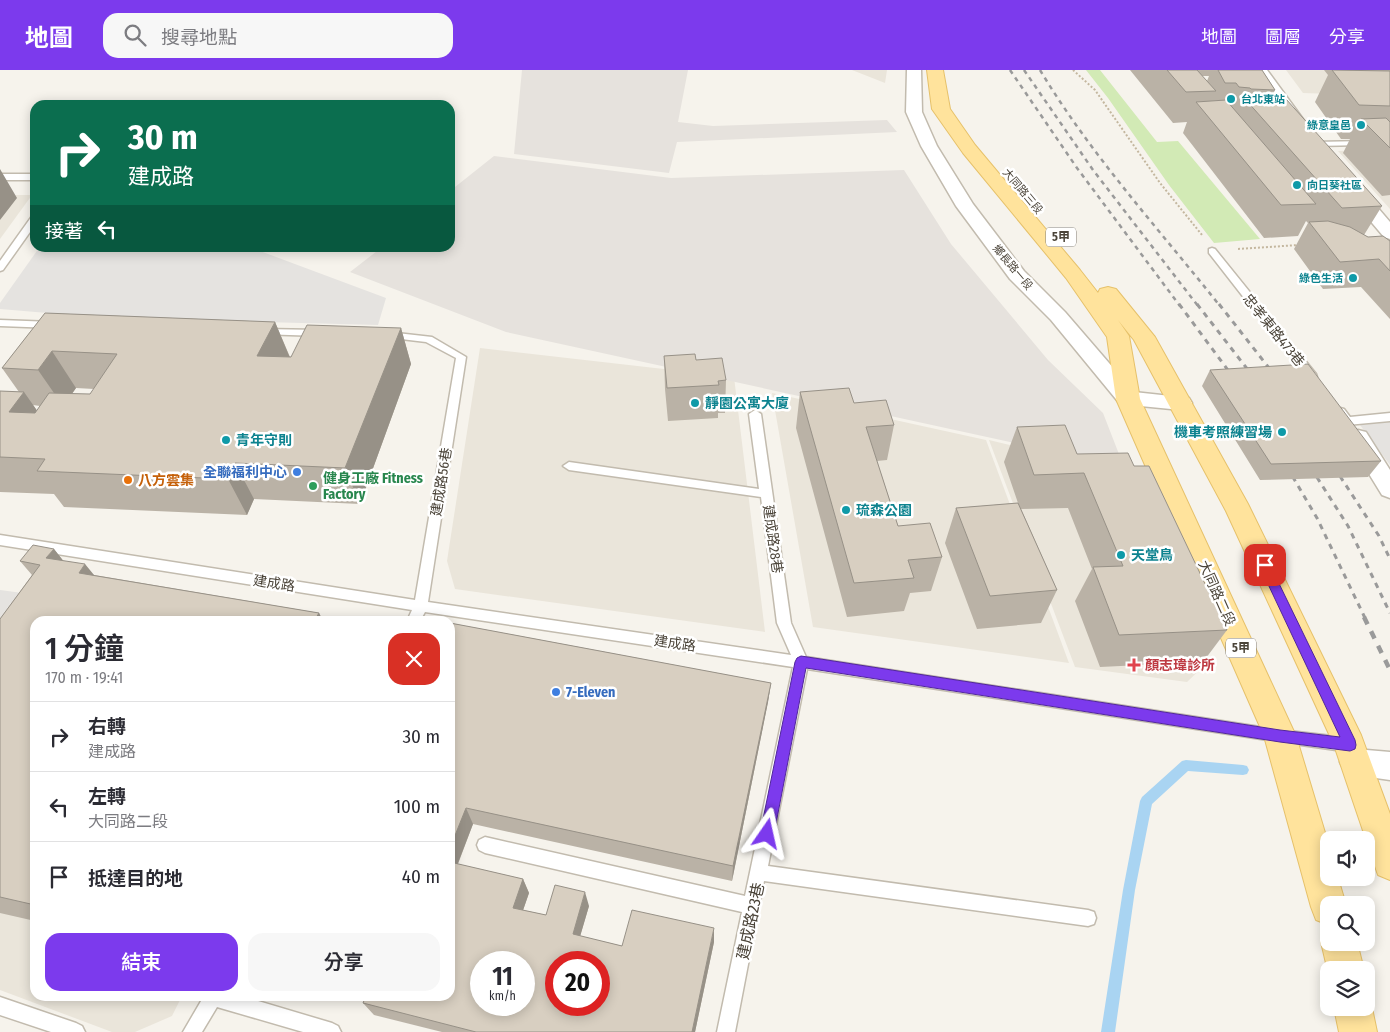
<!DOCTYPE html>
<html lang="zh-TW">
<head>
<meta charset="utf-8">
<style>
  :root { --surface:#fff; --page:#f7f7f7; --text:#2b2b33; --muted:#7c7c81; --line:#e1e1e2; --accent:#7c3aed }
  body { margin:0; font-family:"Fira Sans Condensed","Noto Sans TC",sans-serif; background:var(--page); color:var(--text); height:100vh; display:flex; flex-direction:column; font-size:19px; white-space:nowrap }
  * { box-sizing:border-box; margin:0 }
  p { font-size:16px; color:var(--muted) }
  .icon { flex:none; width:28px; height:28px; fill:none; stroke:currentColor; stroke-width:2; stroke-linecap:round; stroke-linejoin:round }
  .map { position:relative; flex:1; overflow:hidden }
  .details { position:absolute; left:30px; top:546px; width:425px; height:385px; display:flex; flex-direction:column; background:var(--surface); border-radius:15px; box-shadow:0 2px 12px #0003 }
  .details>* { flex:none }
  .hud { position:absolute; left:30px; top:30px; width:425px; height:152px; border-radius:15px; box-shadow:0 2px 12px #0003; background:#0b6e4f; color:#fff; overflow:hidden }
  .tools { position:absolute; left:1320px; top:761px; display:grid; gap:10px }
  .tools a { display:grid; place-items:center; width:55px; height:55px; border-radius:10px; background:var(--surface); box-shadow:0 2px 12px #0003; font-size:25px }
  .speed { position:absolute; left:470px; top:881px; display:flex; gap:10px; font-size:25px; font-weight:700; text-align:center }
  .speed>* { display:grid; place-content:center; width:65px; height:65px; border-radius:50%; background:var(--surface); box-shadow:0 2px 12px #0003; line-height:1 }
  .speed small { font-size:12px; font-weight:400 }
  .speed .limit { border:8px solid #d22; background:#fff; color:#111 }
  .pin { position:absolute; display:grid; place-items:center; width:42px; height:42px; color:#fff; margin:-21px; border-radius:10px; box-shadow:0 2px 8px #0006 }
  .me { position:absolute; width:55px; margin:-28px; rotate:11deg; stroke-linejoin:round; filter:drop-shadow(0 0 4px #0008) }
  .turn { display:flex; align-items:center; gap:18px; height:105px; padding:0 15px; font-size:22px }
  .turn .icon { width:65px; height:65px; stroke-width:2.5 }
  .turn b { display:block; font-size:35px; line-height:42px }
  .then { display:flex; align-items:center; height:48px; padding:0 15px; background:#0003; gap:10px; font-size:19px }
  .round { display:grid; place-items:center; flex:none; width:52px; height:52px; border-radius:15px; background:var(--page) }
  .headline { display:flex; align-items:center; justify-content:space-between; height:85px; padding:0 15px }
  h1 { font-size:30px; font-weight:600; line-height:38px }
  .button { display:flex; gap:10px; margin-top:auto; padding:10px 15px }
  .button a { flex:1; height:58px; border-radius:15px; background:var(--accent); color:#fff; font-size:20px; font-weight:600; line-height:58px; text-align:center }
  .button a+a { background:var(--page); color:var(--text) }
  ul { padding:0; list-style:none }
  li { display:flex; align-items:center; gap:15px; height:70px; padding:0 15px; border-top:1px solid var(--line) }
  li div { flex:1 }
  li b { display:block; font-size:19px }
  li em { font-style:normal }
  header { display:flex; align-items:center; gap:30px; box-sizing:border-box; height:70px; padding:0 25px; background:var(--accent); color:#fff }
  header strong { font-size:24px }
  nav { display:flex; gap:28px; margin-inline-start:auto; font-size:18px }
  .search { width:350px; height:45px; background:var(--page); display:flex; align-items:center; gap:12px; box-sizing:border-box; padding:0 18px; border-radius:15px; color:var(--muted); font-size:19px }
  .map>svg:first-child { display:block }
</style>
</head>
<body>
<header>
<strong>地圖</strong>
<div class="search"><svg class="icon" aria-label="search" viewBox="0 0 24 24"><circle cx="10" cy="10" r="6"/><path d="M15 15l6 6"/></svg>搜尋地點</div>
<nav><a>地圖</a><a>圖層</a><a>分享</a></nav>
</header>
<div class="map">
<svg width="1390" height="962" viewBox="0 0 1390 962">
  <rect width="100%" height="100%" fill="#f6f3ec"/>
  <!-- residential -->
  <path fill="#eae5da" d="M 852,0 L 887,0 L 885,13 Z
    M 1286,0 L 1390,0 L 1390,26 L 1303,23 Z
    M 1368,80 L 1390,90 L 1390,139 L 1338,81 Z
    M 0,125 L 32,125 L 0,169 Z
    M 480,278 L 734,307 L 765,562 L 455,519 L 447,491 Z
    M 772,323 L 986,370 L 1069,593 L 813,557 Z
    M 989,370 L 1131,404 L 1210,590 L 1187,612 L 1075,597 Z
    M 56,506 L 343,551 L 35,551 L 35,926 L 182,926 L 172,946 L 135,962 L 112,962 L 0,920 L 0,583 Z"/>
  <!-- industrial -->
  <path fill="#e6e2dd" d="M 522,0 L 688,0 L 678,52 L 713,56 L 887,50 L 897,62 L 677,72 L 669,103 L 514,84 Z
    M 494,86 L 671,108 L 904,100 L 951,174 L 1048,290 L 1103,343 L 1124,397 L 506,262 L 350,202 L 381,178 L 450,178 L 450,121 Z"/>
  <!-- green -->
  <path fill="#d2eab5" d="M 1086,0 L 1100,0 L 1157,72 L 1178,71 L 1260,169 L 1214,173 L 1169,115 L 1108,28 Z"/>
  <!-- parking -->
  <path fill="#e5e3e0" d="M 39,178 L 252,178 L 386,228 L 378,255 L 107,248 L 0,239 L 0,233 Z
    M 1390,352 L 1390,395 L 1360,355 Z
    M 0,520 L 30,524 L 0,566 Z"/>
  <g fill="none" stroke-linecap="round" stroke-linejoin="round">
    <!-- stream -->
    <path fill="#a9d4f2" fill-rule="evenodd" d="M 1186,690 L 1243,695 L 1247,696 L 1249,700 L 1247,704 L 1243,705 L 1188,701 L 1152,734 L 1135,820 L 1115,962 L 1101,962 L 1123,820 L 1140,731 L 1142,727 L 1182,691 Z"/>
    <defs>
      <path id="lane" d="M 1367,71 L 1390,79 L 1390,84 L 1366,75 L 1314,76 L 1310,74 L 1314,72 Z
        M 0,104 L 35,104 L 35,110 L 0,110 Z
        M 35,145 L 35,155 L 3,200 L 0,201 L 0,191 L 32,146 Z
        M 1212,178 L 1215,179 L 1316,304 L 1317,307 L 1316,310 L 1308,310 L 1209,183 L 1209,179 Z
        M 0,250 L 53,252 L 58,255 L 53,258 L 0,256 Z
        M 263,259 L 320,260 L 325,263 L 320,266 L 259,264 L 259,260 Z
        M 388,262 L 432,267 L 466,287 L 428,532 L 791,585 L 777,553 L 761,427 L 569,400 L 563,396 L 569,392 L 759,419 L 749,344 L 755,340 L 761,344 L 791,553 L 806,587 L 1280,660 L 1350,668 L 1355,670 L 1357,675 L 1355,680 L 1350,682 L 1280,672 L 807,599 L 768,796 L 1088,840 L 1094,842 L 1096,848 L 1094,854 L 1088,856 L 764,811 L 735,962 L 717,962 L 742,842 L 485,783 L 479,780 L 477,775 L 479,770 L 485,767 L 745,826 L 793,597 L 425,542 L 420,551 L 407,551 L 412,540 L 0,475 L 0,465 L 415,530 L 456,288 L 426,272 L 384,267 L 384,263 Z
        M 1340,338 L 1344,339 L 1350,347 L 1390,343 L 1390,351 L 1347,355 L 1343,354 L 1334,342 Z
        M 204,926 L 241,926 L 332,953 L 338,956 L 341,962 L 303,962 L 217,937 L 202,962 L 183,962 Z
        M 0,927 L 76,953 L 82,956 L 85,962 L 51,962 L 0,945 Z"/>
      <path id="street" d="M 907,0 L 921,0 L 922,42 L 937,76 L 973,134 L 1024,201 L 1065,242 L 1134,322 L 1189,328 L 1192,333 L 1189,338 L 1181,340 L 1120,334 L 1051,250 L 1010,209 L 956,136 L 921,76 L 906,42 Z
        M 1252,0 L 1267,0 L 1308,56 L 1306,59 L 1294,59 Z
        M 1354,116 L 1360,117 L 1390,152 L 1390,169 L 1384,167 L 1345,121 L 1348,117 Z
        M 1358,360 L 1366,362 L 1390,400 L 1390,428 L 1382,425 L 1347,368 L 1350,362 Z
        M 1355,679 L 1390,682 L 1390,710 L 1355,705 L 1345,702 L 1340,692 L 1345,682 Z"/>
      <path id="primary" d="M 927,0 L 943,0 L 950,39 L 975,75 L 1080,200 L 1098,223 L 1100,219 L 1108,217 L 1116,219 L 1155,267 L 1248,434 L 1361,665 L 1390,744 L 1390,810 L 1378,805 L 1334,675 L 1226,441 L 1134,270 L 1118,250 L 1129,266 L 1140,329 L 1296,666 L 1329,776 L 1329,808 L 1338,808 L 1346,835 L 1329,835 L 1329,855 L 1316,850 L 1311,837 L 1264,666 L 1116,329 L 1107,267 L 1066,208 L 963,83 L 932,39 Z
        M 1329,858 L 1329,872 L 1357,872 L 1364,900 L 1329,900 L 1329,906 L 1321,872 L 1326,859 Z
        M 1366,924 L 1372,938 L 1377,962 L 1339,962 L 1334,938 L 1366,938 Z"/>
    </defs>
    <!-- lane casing -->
    <use href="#lane" stroke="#c2bbae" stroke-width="3"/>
    <!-- street casing -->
    <use href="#street" stroke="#c2bbae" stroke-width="3"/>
    <!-- primary casing -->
    <use href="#primary" stroke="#e6c16a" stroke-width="2"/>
    <!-- path -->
    <path stroke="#c4b79f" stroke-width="2" stroke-dasharray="2 2" stroke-linecap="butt" d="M 1073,0 L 1095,20 L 1160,113 L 1202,165
      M 1238,179 L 1299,175"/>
    <!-- lane -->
    <use href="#lane" fill="#fff" fill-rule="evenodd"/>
    <!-- street -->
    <use href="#street" fill="#fff" fill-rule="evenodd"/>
    <!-- primary -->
    <use href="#primary" fill="#ffe39c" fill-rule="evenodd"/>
    <!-- rail-far2 -->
    <path stroke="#9a9a9a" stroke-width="2.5" stroke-dasharray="4.5 4.5" stroke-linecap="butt" d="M 1010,0 L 1077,98 L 1180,236
      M 1024,0 L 1093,100 L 1198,236
      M 1040,0 C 1091,85 1158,158 1220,236"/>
    <!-- rail-far1 -->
    <path stroke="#9a9a9a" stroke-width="3" stroke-dasharray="5.5 5.5" stroke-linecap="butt" d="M 1179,234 L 1236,311
      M 1197,234 L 1255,309
      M 1219,234 L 1276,307
      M 1287,397 L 1317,448 L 1365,548
      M 1334,397 L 1379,466 L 1390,489
      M 1311,398 L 1348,456 L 1390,543"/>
    <!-- rail -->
    <path stroke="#9a9a9a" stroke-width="4.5" stroke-dasharray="8 8" stroke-linecap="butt" d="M 1364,547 L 1390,600"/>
  </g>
  <!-- wall -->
  <path fill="#bab2a6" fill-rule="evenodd" d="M 1130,0 L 1197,0 L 1198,1 L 1198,0 L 1262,0 L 1275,20 L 1271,29 L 1382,136 L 1364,165 L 1368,167 L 1390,171 L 1390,249 L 1361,217 L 1323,219 L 1294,179 L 1308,153 L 1306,151 L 1298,166 L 1264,168 L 1183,63 L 1187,52 L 1173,53 ZM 1202,6 L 1209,6 L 1207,11 Z
    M 1324,0 L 1390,0 L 1390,125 L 1382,126 L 1343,83 L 1350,69 L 1341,69 L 1315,32 L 1328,5 Z
    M 45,243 L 275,252 L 290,287 L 401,258 L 411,294 L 360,434 L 254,429 L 247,445 L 64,437 L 54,424 L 0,422 L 0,321 L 19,322 L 2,298 ZM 76,318 L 94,319 L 90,324 L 72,324 ZM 33,335 L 40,336 L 37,341 Z
    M 664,286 L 726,310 L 725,343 L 718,343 L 718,348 L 668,351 L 665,319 Z
    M 1210,300 L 1381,391 L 1368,407 L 1260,410 L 1202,316 Z
    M 800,322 L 854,333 L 894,355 L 887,390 L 877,391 L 898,456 L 942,487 L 931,521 L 910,523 L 904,541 L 847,547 L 796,358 Z
    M 1017,357 L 1077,384 L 1134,396 L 1227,560 L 1203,592 L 1100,597 L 1075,531 L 1092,499 L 1068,438 L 1021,439 L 1057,520 L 1041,553 L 977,559 L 945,473 L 956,438 L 1018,433 L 1004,392 Z
    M 54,479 L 63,491 L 94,505 L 319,543 L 323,551 L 35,551 L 35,851 L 0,843 L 0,549 L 32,505 L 20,491 Z
    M 450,553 L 771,613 L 768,632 L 732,811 L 473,754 L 458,794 L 523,809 L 529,823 L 523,840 L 546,845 L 589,836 L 580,866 L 622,876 L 714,872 L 695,962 L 442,962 L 374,945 L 363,933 L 450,926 Z"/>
  <!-- shaded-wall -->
  <path fill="#979187" d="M 0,99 L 17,128 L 0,150 Z
    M 275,252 L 290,288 L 257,286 Z
    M 401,258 L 411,294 L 360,434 L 345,398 Z
    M 52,281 L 76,318 L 63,336 L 38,300 Z
    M 24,322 L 50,359 L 9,342 Z
    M 235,393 L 254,429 L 247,445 L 228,409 Z
    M 54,479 L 81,513 L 46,488 Z
    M 85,494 L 112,527 L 79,503 Z
    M 319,543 L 323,551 L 314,551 Z
    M 771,613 L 768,632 L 732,811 L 733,796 Z
    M 466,738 L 473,754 L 453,806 L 450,800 L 450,778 Z
    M 523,809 L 529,823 L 519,852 L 513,838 Z
    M 585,822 L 589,836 L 577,877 L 573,864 Z
    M 714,858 L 714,872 L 695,962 L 692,962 Z"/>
  <!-- building -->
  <path fill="#d8cfc1" stroke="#979187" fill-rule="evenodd" d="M 1167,0 L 1197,0 L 1216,21 L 1186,22 Z
    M 1218,0 L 1262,0 L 1275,20 L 1251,19 L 1250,18 L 1239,17 L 1236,13 L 1225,13 Z
    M 1332,0 L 1390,1 L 1390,36 L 1359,35 Z
    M 1286,29 L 1382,136 L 1342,138 L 1246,30 Z
    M 1226,30 L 1316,134 L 1281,135 L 1196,32 Z
    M 1386,48 L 1390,52 L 1390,78 L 1361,49 Z
    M 1328,151 L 1350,157 L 1368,167 L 1383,166 L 1390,171 L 1390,201 L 1379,189 L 1340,192 L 1309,152 Z
    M 45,243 L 275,252 L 257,286 L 291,287 L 307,255 L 401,258 L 345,398 L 235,393 L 228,409 L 37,401 L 45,389 L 0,387 L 0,321 L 24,322 L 9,342 L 35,343 L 49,323 L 90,324 L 117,284 L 52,281 L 38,300 L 2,298 Z
    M 695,284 L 696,290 L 722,288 L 726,310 L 718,311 L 719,315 L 667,318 L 664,286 Z
    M 1308,294 L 1381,391 L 1271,394 L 1210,300 Z
    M 849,318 L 854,333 L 886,330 L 894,355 L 866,357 L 898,456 L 930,453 L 942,487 L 908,490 L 914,508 L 854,513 L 800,322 Z
    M 1065,355 L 1077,384 L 1128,383 L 1134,396 L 1149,396 L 1227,560 L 1119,565 L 1093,497 L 1123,496 L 1084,403 L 1034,405 L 1017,357 Z
    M 1018,433 L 1057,520 L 990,526 L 956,438 Z
    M 33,475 L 54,479 L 46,488 L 85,494 L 79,503 L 319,543 L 314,551 L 35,551 L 35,835 L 0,827 L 0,549 L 40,495 L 20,491 Z
    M 450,553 L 771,613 L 733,796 L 466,738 L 450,778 Z
    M 450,792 L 523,809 L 513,838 L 546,845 L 555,815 L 585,822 L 573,864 L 622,876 L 632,840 L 714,858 L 692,962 L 476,962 L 363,933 L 366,926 L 450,926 ZM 481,892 L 524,892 L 524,935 L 481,935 ZM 556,892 L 599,892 L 599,935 L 556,935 Z"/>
  <!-- route -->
  <path fill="#7c3aed" stroke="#51269a" d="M 1265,490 L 1270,495 L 1355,670 L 1356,675 L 1355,679 L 1350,681 L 1280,672 L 806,598 L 774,764 L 772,769 L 767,771 L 762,769 L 760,764 L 795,592 L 797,588 L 801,586 L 1280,660 L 1340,667 L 1259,495 Z"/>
  <!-- markers -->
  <g fill="#0f9aa8" stroke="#fff" stroke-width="2">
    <circle cx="1231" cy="29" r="5"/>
    <circle cx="1361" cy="55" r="5"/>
    <circle cx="1297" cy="115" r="5"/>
    <circle cx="1353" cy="208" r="5"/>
    <circle cx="695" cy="333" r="5"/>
    <circle cx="1282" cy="362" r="5"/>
    <circle cx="226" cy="370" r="5"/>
    <circle cx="846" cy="440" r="5"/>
    <circle cx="1121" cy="485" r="5"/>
  </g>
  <g fill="#3f7fe0" stroke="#fff" stroke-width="2">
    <circle cx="297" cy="402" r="5"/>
    <circle cx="556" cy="622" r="5"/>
  </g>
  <circle fill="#e8710a" stroke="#fff" stroke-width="2" cx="128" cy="410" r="5"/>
  <circle fill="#2e9e5b" stroke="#fff" stroke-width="2" cx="313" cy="416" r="5"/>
  <path fill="#e0444e" stroke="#fff" stroke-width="2" d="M1131.5 587.5h5v5h5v5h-5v5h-5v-5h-5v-5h5z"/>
  <g text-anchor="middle" stroke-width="5" stroke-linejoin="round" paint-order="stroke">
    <!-- far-culture labels -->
    <g font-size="11" font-weight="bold" fill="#0d838f" stroke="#fff" text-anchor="start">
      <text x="1241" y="33">台北東站</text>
      <text x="1351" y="59" text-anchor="end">綠意皇邑</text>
      <text x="1307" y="119">向日葵社區</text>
      <text x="1343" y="212" text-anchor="end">綠色生活</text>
    </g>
    <!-- far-street labels -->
    <g font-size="11" fill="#4b4439" stroke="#fff">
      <text transform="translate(1023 121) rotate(50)" y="4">大同路三段</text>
      <text transform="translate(1013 197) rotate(50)" y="4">鄉長路一段</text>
    </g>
    <!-- shield labels -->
    <g fill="#fff" stroke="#817c74" stroke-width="1">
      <rect x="1046" y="157.5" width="30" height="19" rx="4"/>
      <rect x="1226" y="568.5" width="30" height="19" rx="4"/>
    </g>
    <g font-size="12" font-weight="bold" fill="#4b4439">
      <text x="1061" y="171">5甲</text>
      <text x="1241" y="582">5甲</text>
    </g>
    <!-- street labels -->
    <g font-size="14" fill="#4b4439" stroke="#fff">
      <text transform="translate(1274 260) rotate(51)" y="5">忠孝東路473巷</text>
      <text transform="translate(441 412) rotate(-81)" y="5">建成路56巷</text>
      <text transform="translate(773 469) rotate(82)" y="5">建成路28巷</text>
      <text transform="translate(274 513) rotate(9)" y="5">建成路</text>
      <text transform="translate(1217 523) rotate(66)" y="5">大同路二段</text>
      <text transform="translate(675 573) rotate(8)" y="5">建成路</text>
    </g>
    <!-- culture labels -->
    <g font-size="14" font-weight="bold" fill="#0d838f" stroke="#fff" text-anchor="start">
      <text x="705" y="338">靜園公寓大廈</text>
      <text x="1272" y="367" text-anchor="end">機車考照練習場</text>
      <text x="236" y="375">青年守則</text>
      <text x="856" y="445">琉森公園</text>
      <text x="1131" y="490">天堂鳥</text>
    </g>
    <!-- shop labels -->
    <g font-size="14" font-weight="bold" fill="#366cbe" stroke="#fff" text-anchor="end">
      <text x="287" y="407">全聯福利中心</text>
      <text x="566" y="627" text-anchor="start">7-Eleven</text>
    </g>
    <!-- leisure labels -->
    <g font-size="14" font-weight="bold" fill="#27864d" stroke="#fff" text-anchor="start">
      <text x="323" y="413">健身工廠 Fitness<tspan x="323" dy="16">Factory</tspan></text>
    </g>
    <!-- food labels -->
    <g font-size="14" font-weight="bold" fill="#c56008" stroke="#fff" text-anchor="start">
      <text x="138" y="415">八方雲集</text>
    </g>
    <!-- health labels -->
    <g font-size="14" font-weight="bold" fill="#be3a42" stroke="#fff" text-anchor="start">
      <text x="1145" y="600">顏志瑋診所</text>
    </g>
    <!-- near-street labels -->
    <g font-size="16" fill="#4b4439" stroke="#fff">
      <text transform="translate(750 851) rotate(-78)" y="6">建成路23巷</text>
    </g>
  </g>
</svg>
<div class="tools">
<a><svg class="icon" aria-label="sound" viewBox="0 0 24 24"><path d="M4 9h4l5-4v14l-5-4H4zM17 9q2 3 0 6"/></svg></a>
<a><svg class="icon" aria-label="search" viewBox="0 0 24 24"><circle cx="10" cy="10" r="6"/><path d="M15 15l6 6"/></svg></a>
<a><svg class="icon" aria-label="layers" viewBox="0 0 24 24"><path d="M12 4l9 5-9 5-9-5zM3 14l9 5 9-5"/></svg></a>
</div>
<div class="speed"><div>11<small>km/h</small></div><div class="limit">20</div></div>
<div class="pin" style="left:1265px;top:495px;background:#d93025"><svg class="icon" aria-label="arrive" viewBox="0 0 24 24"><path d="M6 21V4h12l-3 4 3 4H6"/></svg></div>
<svg class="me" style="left:767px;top:764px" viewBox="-20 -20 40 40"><path d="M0-17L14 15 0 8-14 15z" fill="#7c3aed" stroke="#fff" stroke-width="4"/></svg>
<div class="hud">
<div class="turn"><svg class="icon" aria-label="right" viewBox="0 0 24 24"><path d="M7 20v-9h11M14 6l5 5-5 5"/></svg><div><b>30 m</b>建成路</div></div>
<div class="then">接著<svg class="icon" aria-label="left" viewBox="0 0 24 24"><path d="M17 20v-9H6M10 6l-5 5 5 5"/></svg></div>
</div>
<section class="details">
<div class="headline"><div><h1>1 分鐘</h1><p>170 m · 19:41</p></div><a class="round" style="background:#d93025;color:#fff"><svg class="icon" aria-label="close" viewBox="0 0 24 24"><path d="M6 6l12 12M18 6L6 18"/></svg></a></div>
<ul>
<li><svg class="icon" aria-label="right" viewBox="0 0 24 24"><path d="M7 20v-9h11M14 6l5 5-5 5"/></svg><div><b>右轉</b><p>建成路</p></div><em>30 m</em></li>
<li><svg class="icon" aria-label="left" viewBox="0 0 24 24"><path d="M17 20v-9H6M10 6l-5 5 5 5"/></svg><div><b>左轉</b><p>大同路二段</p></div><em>100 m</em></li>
<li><svg class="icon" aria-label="arrive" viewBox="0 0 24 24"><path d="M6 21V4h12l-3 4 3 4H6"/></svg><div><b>抵達目的地</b></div><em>40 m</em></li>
</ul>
<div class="button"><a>結束</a><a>分享</a></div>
</section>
</div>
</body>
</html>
